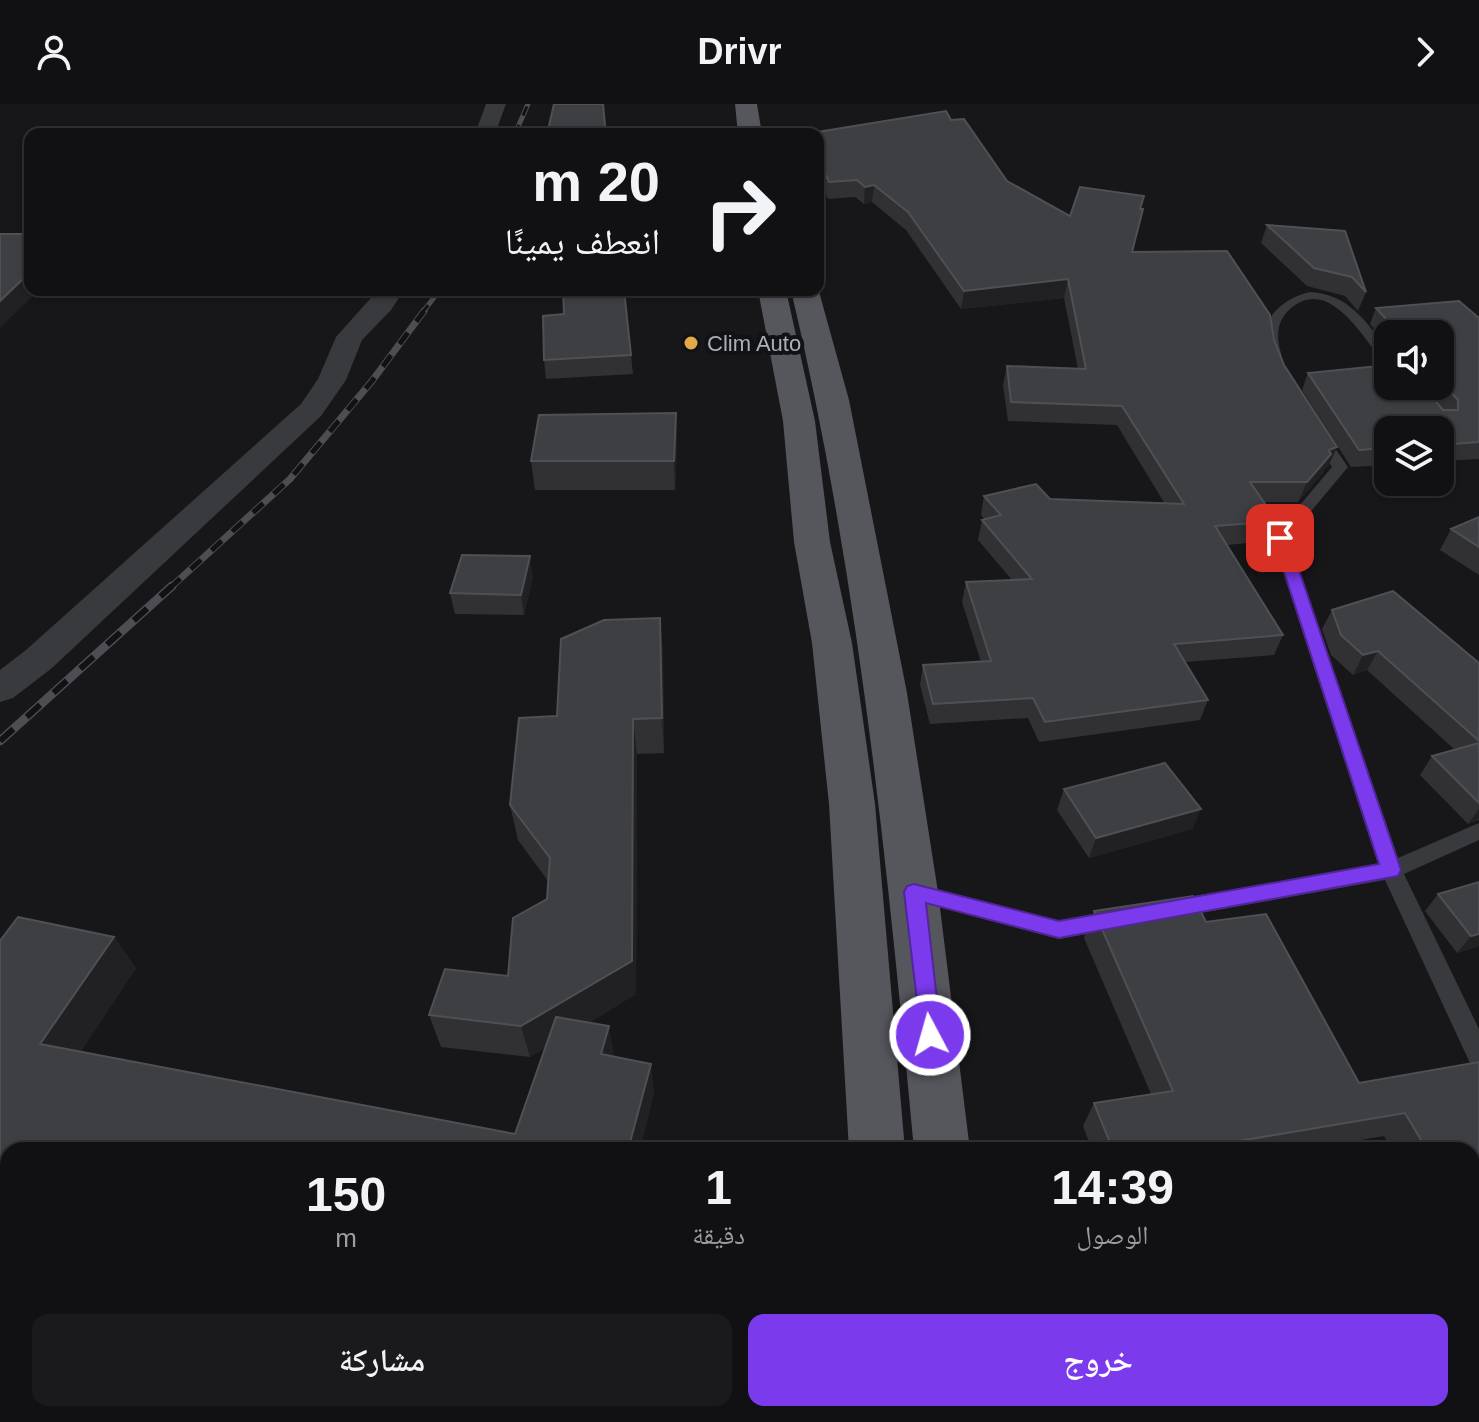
<!DOCTYPE html>
<html lang="ar">
<head>
<meta charset="utf-8">
<style>
  :root { --surface:#111113; --page:#1a1a1c; --text:#f1f3f6; --muted:#9c9da0; --line:#303133; --accent:#7c3aed }
  body { margin:0; font-family:Arial,"Noto Naskh Arabic",sans-serif; background:var(--page); color:var(--text); direction:rtl; height:100vh; display:flex; flex-direction:column; font-size:30px; white-space:nowrap }
  * { box-sizing:border-box; margin:0 }
  p { font-size:26px; color:var(--muted) }
  .icon { flex:none; width:44px; height:44px; fill:none; stroke:currentColor; stroke-width:2; stroke-linecap:round; stroke-linejoin:round }
  .map { position:relative; flex:1; overflow:hidden; direction:ltr }
  .drawer { position:absolute; left:0px; top:1038px; width:1480px; height:280px; display:flex; flex-direction:column; background:var(--surface); border-radius:24px 24px 0 0; box-shadow:0 2px 6px #0004,0 0 0 2px var(--line); direction:rtl }
  .drawer>* { flex:none }
  .banner { position:absolute; left:24px; top:24px; width:800px; height:168px; border-radius:16px; box-shadow:0 2px 6px #0004,0 0 0 2px var(--line); direction:rtl; background:#111113; color:var(--text); overflow:hidden }
  .controls { position:absolute; left:1374px; top:216px; display:grid; gap:16px }
  .controls a { display:grid; place-items:center; width:80px; height:80px; border-radius:16px; background:var(--surface); box-shadow:0 2px 6px #0004,0 0 0 2px var(--line); font-size:40px }
  .pin { position:absolute; display:grid; place-items:center; width:68px; height:68px; color:#fff; margin:-34px; border-radius:16px; box-shadow:0 4px 12px #0006 }
  .me { position:absolute; width:88px; margin:-44px; rotate:354deg; stroke-linejoin:round; filter:drop-shadow(0 0 6px #0008) }
  .turn { display:flex; align-items:center; gap:28px; height:168px; padding:0 32px; font-size:36px }
  .turn .icon { width:104px; height:104px; stroke-width:2.5 }
  .turn b { display:block; font-size:56px; line-height:68px }
  .eta { display:flex; justify-content:space-evenly; align-items:center; height:136px; text-align:center }
  .eta b { font-size:48px; font-weight:600; line-height:56px }
  .button { display:flex; gap:16px; margin-top:auto; padding:16px 32px }
  .button a { flex:1; height:92px; border-radius:16px; background:var(--accent); color:#fff; font-size:32px; font-weight:600; line-height:92px; text-align:center }
  .button a+a { background:var(--page); color:var(--text) }
  header { display:flex; justify-content:space-between; align-items:center; height:104px; padding:0 32px; background:var(--surface); font-size:36px; font-weight:600 }
  .map>svg:first-child { display:block }
</style>
</head>
<body>
<header><svg class="icon" aria-label="forward" viewBox="0 0 24 24"><path d="M9 5l7 7-7 7"/></svg>Drivr<svg class="icon" aria-label="person" viewBox="0 0 24 24"><circle cx="12" cy="8" r="4"/><path d="M4 21q1-7 8-7t8 7"/></svg></header>
<div class="map">
<svg width="1479" height="1318" viewBox="0 0 1479 1318">
  <rect width="100%" height="100%" fill="#171719"/>
  <g fill="none" stroke-linecap="round" stroke-linejoin="round">
    <!-- lane -->
    <path fill="#393a3e" fill-rule="evenodd" d="M 1310,188 C 1349,190 1366,218 1388,246 L 1388,259 L 1383,258 C 1362,232 1327,169 1288,207 C 1275,220 1277,237 1282,253 L 1270,256 C 1254,221 1277,196 1310,188 Z
      M 1318,325 L 1323,327 L 1348,363 L 1288,435 L 1398,754 L 1479,719 L 1479,736 L 1404,770 L 1479,925 L 1479,962 L 1470,959 L 1385,776 L 1172,814 L 1164,811 L 1161,805 L 1164,799 L 1172,796 L 1378,760 L 1272,434 L 1332,363 L 1310,330 Z
      M 914,779 L 1059,817 L 1113,807 L 1121,809 L 1124,816 L 1121,823 L 1113,825 L 1059,835 L 906,794 L 903,788 L 906,782 Z"/>
    <!-- street -->
    <path fill="#393a3e" fill-rule="evenodd" d="M 486,0 L 506,0 L 495,30 L 475,30 Z
      M 378,186 L 404,186 L 391,206 L 362,236 L 346,276 L 321,312 L 52,564 L 13,594 L 0,598 L 0,566 L 26,546 L 301,300 L 318,275 L 336,233 Z"/>
    <!-- primary -->
    <path fill="#55575d" fill-rule="evenodd" d="M 735,0 L 757,0 L 762,30 L 738,30 Z
      M 818,184 L 849,296 L 907,589 L 938,788 L 970,1046 L 914,1046 C 887,757 858,468 791,186 Z
      M 758,186 L 786,186 L 815,317 L 830,438 L 852,539 L 875,700 L 905,1046 L 849,1046 L 829,700 L 812,539 L 794,438 L 783,317 Z
      M 858,1310 L 924,1310 L 924,1318 L 858,1318 Z
      M 937,1310 L 1003,1310 L 1004,1318 L 938,1318 Z"/>
    <defs>
      <path id="rail-far2" d="M 515,30 L 528,0
        M 422,209 L 440,186"/>
      <path id="rail-far1" d="M 170,484 L 290,375 L 372,277 L 424,207"/>
      <path id="rail" d="M 0,637 L 172,482"/>
    </defs>
    <!-- rail-far2 casing -->
    <use href="#rail-far2" stroke="#4c4e53" stroke-width="5"/>
    <!-- rail-far1 casing -->
    <use href="#rail-far1" stroke="#4c4e53" stroke-width="7"/>
    <!-- rail casing -->
    <use href="#rail" stroke="#4c4e53" stroke-width="9"/>
    <!-- rail-far2 -->
    <use href="#rail-far2" stroke="#121214" stroke-width="3" stroke-dasharray="10" stroke-linecap="butt"/>
    <!-- rail-far1 -->
    <use href="#rail-far1" stroke="#121214" stroke-width="5" stroke-dasharray="14" stroke-linecap="butt"/>
    <!-- rail -->
    <use href="#rail" stroke="#121214" stroke-width="6" stroke-dasharray="18" stroke-linecap="butt"/>
  </g>
  <!-- wall -->
  <path fill="#313134" d="M 951,16 L 1007,77 L 1070,112 L 1140,105 L 1132,148 L 1274,236 L 1284,261 L 1337,343 L 1328,363 L 1325,364 L 1323,369 L 1298,398 L 1264,398 L 1277,417 L 1269,437 L 1227,441 L 1283,531 L 1274,551 L 1185,558 L 1208,596 L 1200,616 L 1039,638 L 1028,614 L 930,620 L 920,581 L 923,561 L 981,558 L 962,498 L 966,478 L 1012,476 L 978,436 L 982,416 L 984,415 L 981,411 L 984,392 L 1165,400 L 1117,321 L 1008,317 L 1003,281 L 1007,262 L 1078,265 L 1064,194 L 961,205 L 906,126 L 872,98 L 864,100 L 855,93 L 828,95 L 818,74 L 818,30 Z
    M 1267,121 L 1345,127 L 1366,188 L 1358,207 L 1345,192 L 1307,182 L 1261,139 Z
    M 1376,204 L 1479,214 L 1479,355 L 1440,357 L 1440,326 L 1388,326 L 1388,361 L 1351,363 L 1302,286 L 1308,269 L 1388,282 L 1440,282 L 1440,230 L 1388,230 L 1388,241 L 1370,220 Z
    M 564,210 L 631,251 L 633,270 L 546,275 L 544,256 Z
    M 676,309 L 677,338 L 675,386 L 535,386 L 531,357 Z
    M 1479,413 L 1479,471 L 1440,446 L 1451,425 Z
    M 533,473 L 524,511 L 455,510 L 450,489 Z
    M 1332,506 L 1479,559 L 1479,717 L 1478,716 L 1468,720 L 1420,671 L 1432,652 L 1455,646 L 1367,566 L 1353,571 L 1331,551 L 1322,525 Z
    M 660,514 L 663,549 L 664,649 L 637,650 L 636,890 L 588,919 L 614,953 L 654,989 L 640,1046 L 8,1046 L 8,1170 L 6,1170 L 0,1179 L 0,837 L 114,833 L 136,864 L 81,947 L 515,1030 L 545,944 L 530,953 L 441,943 L 429,911 L 508,872 L 547,795 L 548,777 L 518,736 L 510,701 L 557,612 Z
    M 1064,685 L 1201,705 L 1192,725 L 1089,754 L 1057,706 Z
    M 1479,778 L 1479,842 L 1457,849 L 1425,807 L 1438,790 Z
    M 1094,807 L 1206,818 L 1359,979 L 1479,958 L 1479,1278 L 1472,1265 L 1472,1046 L 1392,1046 L 1384,1032 L 1302,1046 L 1092,1046 L 1083,1022 L 1094,999 L 1151,990 L 1084,834 Z
    M 1192,1310 L 1379,1310 L 1382,1318 L 1195,1318 Z"/>
  <!-- shaded-wall -->
  <path fill="#212123" d="M 605,21 L 606,30 L 598,30 L 598,29 Z
    M 874,81 L 872,98 L 864,100 L 865,83 Z
    M 30,168 L 30,186 L 39,186 L 0,224 L 0,197 Z
    M 1068,175 L 1064,194 L 961,205 L 964,187 Z
    M 676,309 L 677,338 L 675,386 L 674,357 Z
    M 1337,343 L 1328,363 L 1325,364 L 1323,369 L 1298,398 L 1307,378 L 1329,346 Z
    M 530,452 L 533,473 L 524,511 L 521,491 Z
    M 660,514 L 663,549 L 664,649 L 662,614 Z
    M 1378,547 L 1367,566 L 1353,571 L 1363,551 Z
    M 633,615 L 637,650 L 636,890 L 530,953 L 521,922 Z
    M 1201,705 L 1192,725 L 1089,754 L 1096,734 Z
    M 1479,705 L 1479,715 L 1468,720 Z
    M 1479,830 L 1479,842 L 1457,849 L 1471,832 Z
    M 114,833 L 136,864 L 67,969 L 40,940 Z
    M 609,922 L 614,952 L 601,950 Z
    M 651,960 L 654,989 L 640,1046 L 628,1046 Z
    M 0,1165 L 6,1170 L 0,1179 Z
    M 575,1310 L 588,1310 L 586,1318 L 574,1318 Z"/>
  <!-- building -->
  <path fill="#3e3f42" stroke="#4f5055" stroke-width="2" d="M 554,0 L 603,0 L 605,21 L 598,30 L 547,30 Z
    M 946,7 L 951,16 L 964,15 L 1007,77 L 1070,112 L 1080,83 L 1144,92 L 1140,105 L 1143,105 L 1132,148 L 1227,147 L 1270,211 L 1274,236 L 1284,261 L 1337,343 L 1329,346 L 1331,350 L 1307,378 L 1250,378 L 1277,417 L 1215,422 L 1283,531 L 1174,540 L 1208,596 L 1045,618 L 1033,594 L 933,600 L 923,561 L 991,557 L 966,478 L 1032,475 L 982,416 L 1001,411 L 984,392 L 1036,380 L 1050,395 L 1184,400 L 1122,302 L 1011,298 L 1007,262 L 1086,265 L 1068,175 L 964,187 L 908,108 L 874,81 L 865,83 L 857,76 L 829,78 L 818,55 L 818,30 L 805,30 Z
    M 1267,121 L 1345,127 L 1366,188 L 1352,173 L 1314,164 Z
    M 0,130 L 30,130 L 30,168 L 0,197 Z
    M 563,186 L 624,186 L 631,251 L 544,256 L 543,212 L 564,210 Z
    M 1459,197 L 1479,214 L 1479,338 L 1440,341 L 1440,326 L 1388,326 L 1388,344 L 1359,346 L 1308,269 L 1388,261 L 1388,282 L 1423,282 L 1443,306 L 1458,306 L 1458,296 L 1440,276 L 1440,230 L 1398,230 L 1398,228 L 1376,204 Z
    M 676,309 L 674,357 L 531,357 L 539,311 Z
    M 1479,413 L 1479,443 L 1451,425 Z
    M 462,451 L 530,452 L 521,491 L 450,489 Z
    M 1393,487 L 1479,559 L 1479,637 L 1378,547 L 1363,551 L 1341,531 L 1332,506 Z
    M 660,514 L 662,614 L 633,615 L 632,857 L 521,922 L 429,911 L 445,865 L 508,872 L 513,814 L 547,795 L 550,754 L 510,701 L 519,614 L 557,612 L 561,535 L 604,516 Z
    M 1479,639 L 1479,699 L 1432,652 Z
    M 1165,659 L 1201,705 L 1096,734 L 1064,685 Z
    M 1479,778 L 1479,830 L 1471,832 L 1438,790 Z
    M 1193,792 L 1206,818 L 1266,810 L 1359,979 L 1479,958 L 1479,1210 L 1472,1198 L 1472,1046 L 1427,1046 L 1405,1009 L 1185,1046 L 1113,1046 L 1094,999 L 1173,987 L 1094,807 Z
    M 18,813 L 114,833 L 40,940 L 515,1030 L 556,913 L 609,922 L 601,950 L 651,960 L 628,1046 L 8,1046 L 8,1152 L 0,1151 L 0,837 Z
    M 402,1310 L 575,1310 L 574,1317 L 579,1318 L 399,1318 Z
    M 1210,1310 L 1379,1310 L 1382,1318 L 1213,1318 Z"/>
  <!-- route -->
  <path fill="#7c3aed" stroke="#51269a" stroke-width="2" d="M 1280,429 L 1288,434 L 1401,766 L 1398,772 L 1059,834 L 926,799 L 941,931 L 938,938 L 930,941 L 922,938 L 904,788 L 907,782 L 914,780 L 1059,817 L 1379,760 L 1273,434 Z"/>
  <!-- markers -->
  <circle fill="#e2aa46" stroke="#121214" stroke-width="3" cx="691" cy="239" r="8"/>
  <g text-anchor="middle" stroke-width="8" stroke-linejoin="round" paint-order="stroke">
    <!-- far-poi labels -->
    <g font-size="22" fill="#abafb8" stroke="#121214" text-anchor="start">
      <text x="707" y="247">Clim Auto</text>
    </g>
  </g>
</svg>
<div class="controls">
<a><svg class="icon" aria-label="sound" viewBox="0 0 24 24"><path d="M4 9h4l5-4v14l-5-4H4zM17 9q2 3 0 6"/></svg></a>
<a><svg class="icon" aria-label="layers" viewBox="0 0 24 24"><path d="M12 4l9 5-9 5-9-5zM3 14l9 5 9-5"/></svg></a>
</div>
<div class="pin" style="left:1280px;top:434px;background:#d93025"><svg class="icon" aria-label="arrive" viewBox="0 0 24 24"><path d="M6 21V4h12l-3 4 3 4H6"/></svg></div>
<svg class="me" style="left:930px;top:931px" viewBox="-20 -20 40 40"><circle r="17" fill="#7c3aed" stroke="#fff" stroke-width="3"/><path d="M0-11L8 9 0 5-8 9z" fill="#fff"/></svg>
<div class="banner">
<div class="turn"><svg class="icon" aria-label="right" viewBox="0 0 24 24"><path d="M7 20v-9h11M14 6l5 5-5 5"/></svg><div><b>20 m</b>انعطف يمينًا</div></div>
</div>
<section class="drawer">
<div class="eta">
<div><b>14:39</b><p>الوصول</p></div>
<div><b>1</b><p>دقيقة</p></div>
<div><b>150</b><p>m</p></div>
</div>
<div class="button"><a>خروج</a><a>مشاركة</a></div>
</section>
</div>
</body>
</html>
